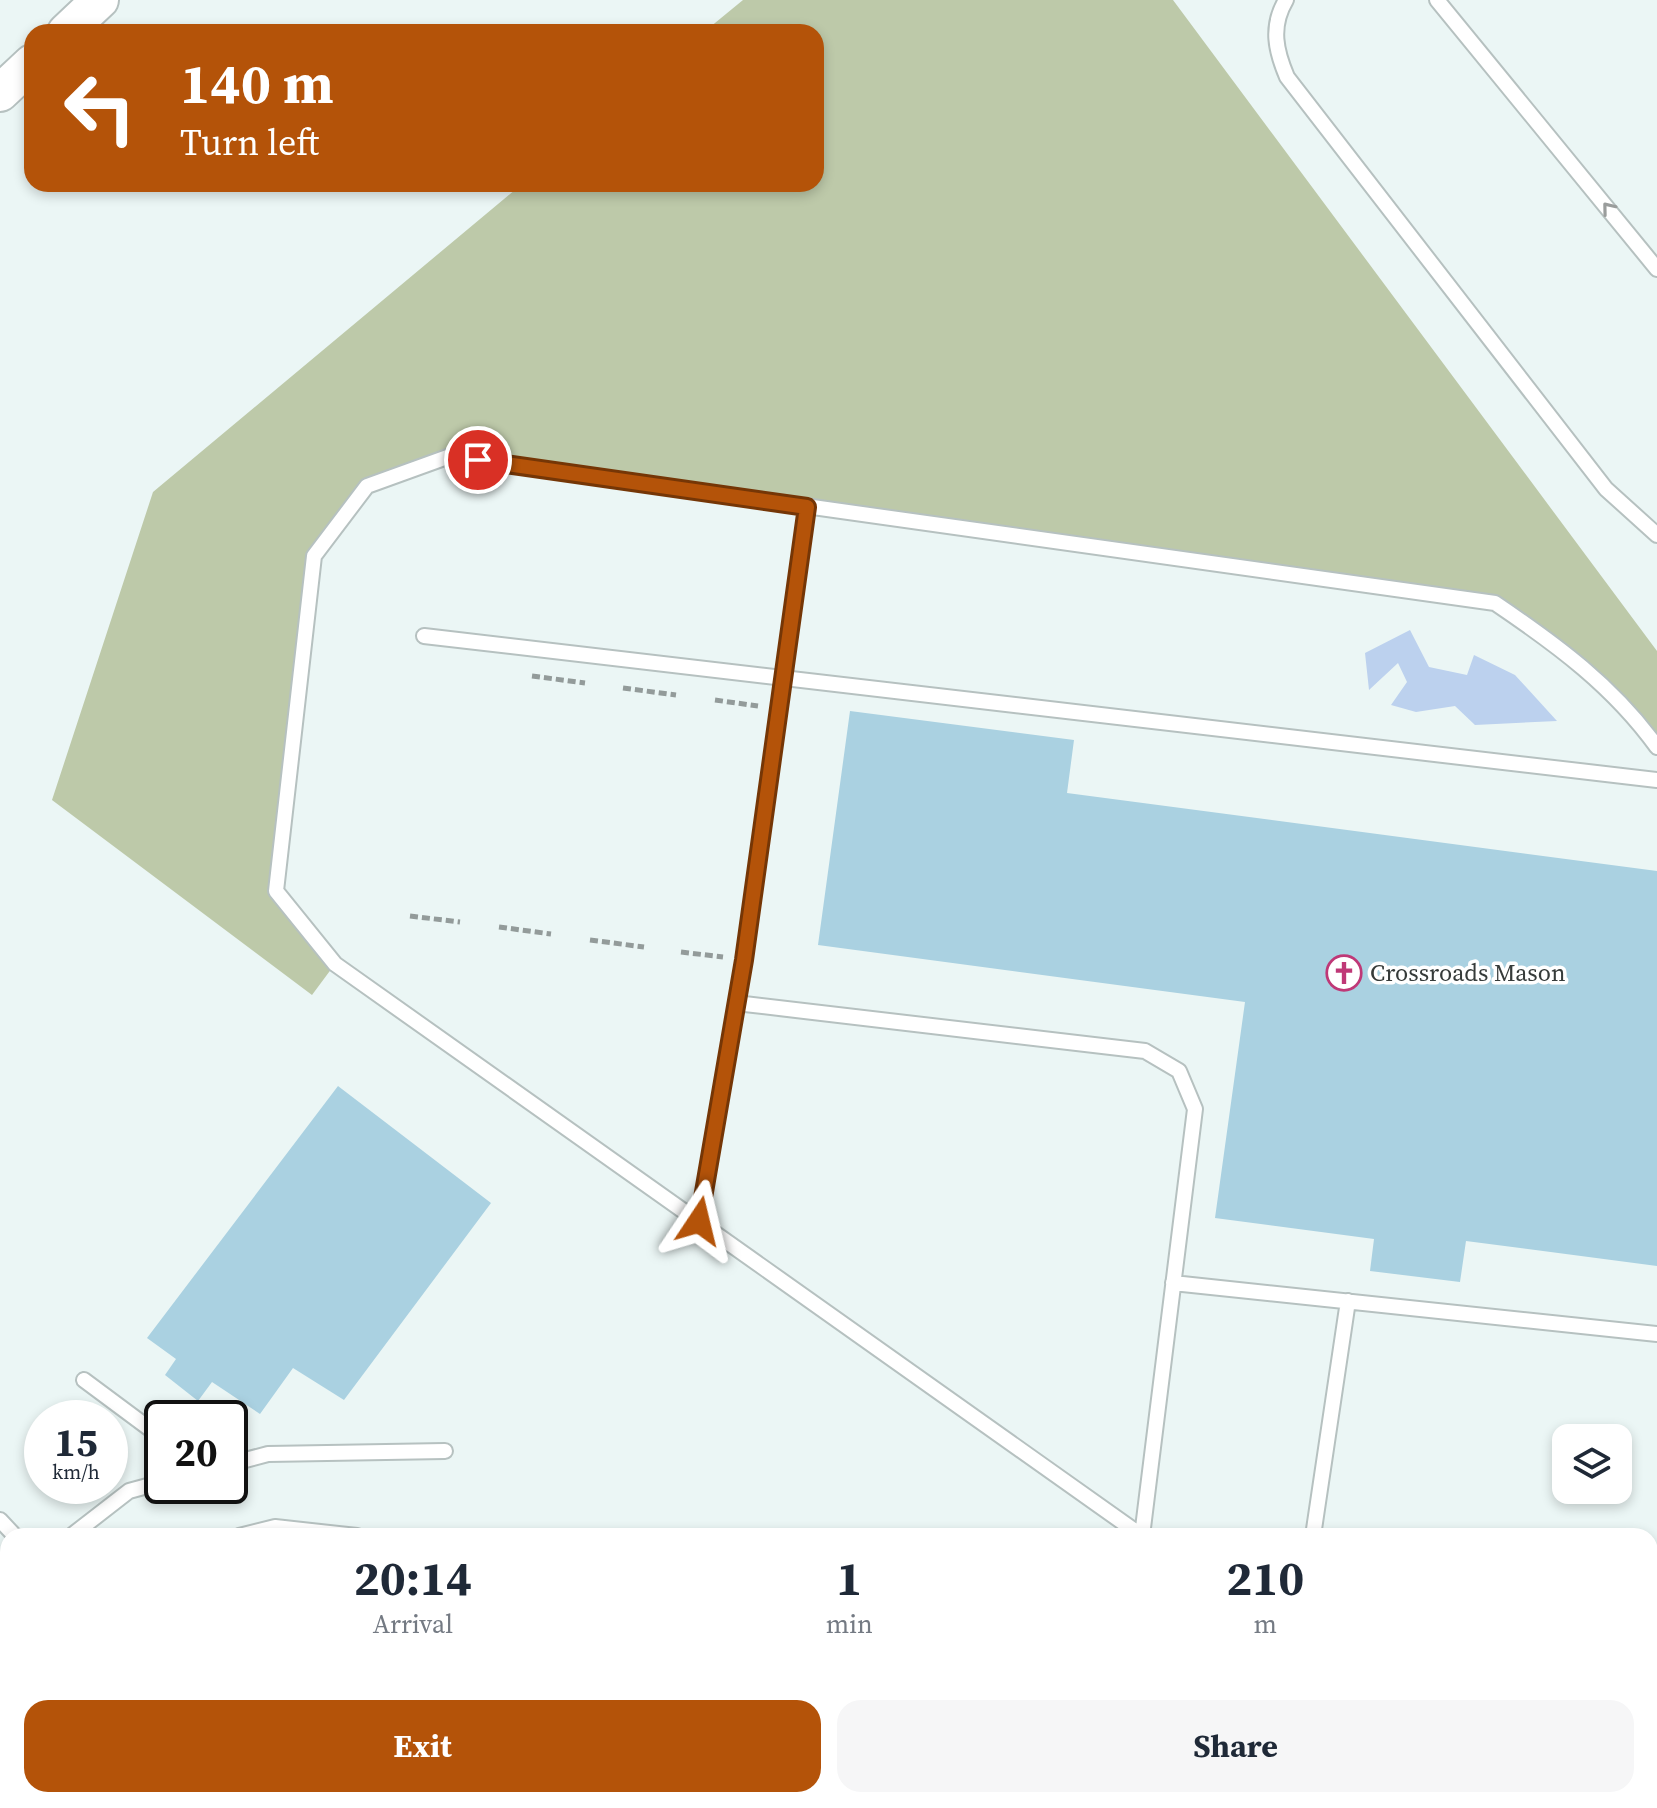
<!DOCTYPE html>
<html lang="en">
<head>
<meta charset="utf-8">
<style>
  :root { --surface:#fff; --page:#f6f6f7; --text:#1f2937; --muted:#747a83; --accent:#b45309 }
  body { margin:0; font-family:"Source Serif 4",serif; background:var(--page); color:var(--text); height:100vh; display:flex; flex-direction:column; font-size:30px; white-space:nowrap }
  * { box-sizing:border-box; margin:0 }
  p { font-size:26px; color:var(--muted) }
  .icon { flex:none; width:44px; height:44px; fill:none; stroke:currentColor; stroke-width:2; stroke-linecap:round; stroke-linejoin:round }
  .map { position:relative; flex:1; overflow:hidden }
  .side { position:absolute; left:0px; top:1528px; width:1658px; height:280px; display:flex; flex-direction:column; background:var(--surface); border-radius:24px 24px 0 0; box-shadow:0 4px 12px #0003 }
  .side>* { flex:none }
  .hud { position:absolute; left:24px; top:24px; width:800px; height:168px; border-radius:24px; box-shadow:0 4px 12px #0003; background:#b45309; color:#fff; overflow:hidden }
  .buttons { position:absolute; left:1552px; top:1424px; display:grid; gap:16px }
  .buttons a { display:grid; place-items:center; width:80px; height:80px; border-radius:16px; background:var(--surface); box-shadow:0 4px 12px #0003; font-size:40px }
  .speed { position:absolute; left:24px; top:1400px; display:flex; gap:16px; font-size:40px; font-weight:700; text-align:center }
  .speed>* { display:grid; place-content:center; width:104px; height:104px; border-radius:50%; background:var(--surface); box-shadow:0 4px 12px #0003; line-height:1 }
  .speed small { font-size:20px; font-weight:400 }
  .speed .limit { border:4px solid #111; border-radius:12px; background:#fff; color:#111 }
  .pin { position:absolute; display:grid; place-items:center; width:68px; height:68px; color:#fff; margin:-34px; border:4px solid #fff; border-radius:50%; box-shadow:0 2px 8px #0007 }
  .me { position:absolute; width:88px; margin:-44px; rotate:10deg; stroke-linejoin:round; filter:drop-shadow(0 0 6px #0008) }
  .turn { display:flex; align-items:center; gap:28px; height:168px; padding:0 24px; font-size:36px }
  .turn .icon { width:104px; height:104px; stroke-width:2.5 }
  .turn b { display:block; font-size:56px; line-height:68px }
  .eta { display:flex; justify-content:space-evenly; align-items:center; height:136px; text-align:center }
  .eta b { font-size:48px; font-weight:700; line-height:56px }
  .action { display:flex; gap:16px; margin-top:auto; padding:16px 24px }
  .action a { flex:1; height:92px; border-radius:24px; background:var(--accent); color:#fff; font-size:32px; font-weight:700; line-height:92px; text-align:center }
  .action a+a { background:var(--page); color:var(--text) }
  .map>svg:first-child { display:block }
</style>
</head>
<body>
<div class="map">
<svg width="1657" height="1808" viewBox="0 0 1657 1808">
  <rect width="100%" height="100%" fill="#ebf6f5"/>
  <!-- green -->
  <path fill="#bdc9a9" d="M 743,0 L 1173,0 L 1657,651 L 1657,747 L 1629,709 L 1495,603 L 450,456 L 367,486 L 314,556 L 276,891 L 335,964 L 312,995 L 52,800 L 153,492 L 522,184 L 816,184 L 816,32 L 704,32 Z"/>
  <!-- water -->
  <path fill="#bcd1ee" d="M 1410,630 L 1429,667 L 1467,675 L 1474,655 L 1515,675 L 1557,721 L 1475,725 L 1455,706 L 1416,712 L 1391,705 L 1407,682 L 1398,663 L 1369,690 L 1365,653 Z
    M 1650,1708 L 1657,1709 L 1657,1808 L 1637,1808 L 1638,1800 L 1650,1800 Z"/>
  <!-- building -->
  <path fill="#aad1e1" d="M 850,711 L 1074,740 L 1067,793 L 1657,871 L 1657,1266 L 1466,1241 L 1460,1282 L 1370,1271 L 1374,1239 L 1215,1218 L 1245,1002 L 818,945 Z
    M 338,1086 L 491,1203 L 344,1400 L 293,1368 L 260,1414 L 212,1382 L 198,1401 L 165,1375 L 176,1359 L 147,1338 Z
    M 342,1800 L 502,1800 L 502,1808 L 342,1808 Z
    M 762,1800 L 963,1800 L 962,1808 L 784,1808 L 761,1806 Z"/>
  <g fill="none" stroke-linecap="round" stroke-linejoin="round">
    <defs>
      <path id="service" d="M 1286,0 C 1270,27 1276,51 1287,77 L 1606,489 L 1657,535
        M 1437,0 L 1657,269
        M 424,636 L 1657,780
        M 736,1003 L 1145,1051 L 1179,1071 L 1195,1109 L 1142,1536
        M 699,1221 L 744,960 L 807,507
        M 1173,1283 L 1657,1334
        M 84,1380 L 162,1438
        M 230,1464 L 268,1454 L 445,1451
        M 0,1520 L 15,1536
        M 71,1536 L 129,1491 L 162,1482
        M 239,1536 L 275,1527 L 357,1536
        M 1142,1536 L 335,964 L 276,891 L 314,556 L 367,486 L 450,456 L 1495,603 C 1557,645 1613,686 1657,747
        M 1313,1536 L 1348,1301
        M 1650,1634 L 1657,1635
        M 570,1808 L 571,1800
        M 1110,1808 L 1111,1800
        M 1280,1808 L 1281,1800"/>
      <path id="minor" d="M 17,1808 L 19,1800"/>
      <path id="tertiary" d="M 66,32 L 100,0
        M 0,93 L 32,63"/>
    </defs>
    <!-- service casing -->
    <use href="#service" stroke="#b6c1c0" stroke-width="18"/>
    <!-- minor casing -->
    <use href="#minor" stroke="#b6c1c0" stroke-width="32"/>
    <!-- tertiary casing -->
    <use href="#tertiary" stroke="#b6c1c0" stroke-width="40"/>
    <!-- path -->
    <path stroke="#939b9a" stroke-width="5" stroke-dasharray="8 4" stroke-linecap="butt" d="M 532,676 L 585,683
      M 623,688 L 676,695
      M 715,700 L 758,706
      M 410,916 L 460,922
      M 499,927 L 551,934
      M 590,940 L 644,947
      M 681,952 L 723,957"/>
    <!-- service -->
    <use href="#service" stroke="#fff" stroke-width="14"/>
    <!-- minor -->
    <use href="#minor" stroke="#fff" stroke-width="28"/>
    <!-- tertiary -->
    <use href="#tertiary" stroke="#fff" stroke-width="36"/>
  </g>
  <!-- one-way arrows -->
  <defs><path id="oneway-chevron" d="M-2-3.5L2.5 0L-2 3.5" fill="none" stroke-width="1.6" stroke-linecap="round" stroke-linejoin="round" transform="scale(2)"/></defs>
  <use stroke="#9a9d9c" href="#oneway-chevron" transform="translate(1608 208) rotate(-129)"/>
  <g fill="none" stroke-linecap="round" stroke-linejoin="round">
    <defs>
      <path id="route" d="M 478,460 L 807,507 L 744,960 L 699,1221"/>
    </defs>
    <!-- route casing -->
    <use href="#route" stroke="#753606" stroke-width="20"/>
    <!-- route -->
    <use href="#route" stroke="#b45309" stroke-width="14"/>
  </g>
  <!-- icons -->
  <defs>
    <symbol id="church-ring" viewBox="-11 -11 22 22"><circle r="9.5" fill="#fff" stroke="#bf3877" stroke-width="1.5"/><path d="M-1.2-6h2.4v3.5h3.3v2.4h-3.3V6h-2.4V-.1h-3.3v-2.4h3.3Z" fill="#bf3877"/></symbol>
  </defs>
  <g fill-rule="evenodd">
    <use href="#church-ring" x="1324" y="953" width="40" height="40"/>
  </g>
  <g text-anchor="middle" stroke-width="7" stroke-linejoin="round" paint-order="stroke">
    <!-- poi labels -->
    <g font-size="24" fill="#363b3a" stroke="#fff" text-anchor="start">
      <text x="1370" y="981">Crossroads Mason</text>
    </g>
  </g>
</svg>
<div class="buttons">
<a><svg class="icon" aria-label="layers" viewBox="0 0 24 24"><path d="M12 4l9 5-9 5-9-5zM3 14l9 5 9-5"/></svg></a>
</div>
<div class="speed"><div>15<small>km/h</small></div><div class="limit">20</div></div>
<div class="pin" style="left:478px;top:460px;background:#d93025"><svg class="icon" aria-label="arrive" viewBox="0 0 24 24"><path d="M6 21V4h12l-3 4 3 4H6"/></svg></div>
<svg class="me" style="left:699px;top:1221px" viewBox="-20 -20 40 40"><path d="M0-17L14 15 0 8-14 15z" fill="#b45309" stroke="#fff" stroke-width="4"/></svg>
<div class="hud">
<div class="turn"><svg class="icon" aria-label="left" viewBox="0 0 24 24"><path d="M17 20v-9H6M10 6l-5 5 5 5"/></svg><div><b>140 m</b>Turn left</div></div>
</div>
<section class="side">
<div class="eta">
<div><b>20:14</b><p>Arrival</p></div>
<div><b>1</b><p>min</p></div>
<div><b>210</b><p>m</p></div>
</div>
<div class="action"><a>Exit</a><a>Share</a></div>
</section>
</div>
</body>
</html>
